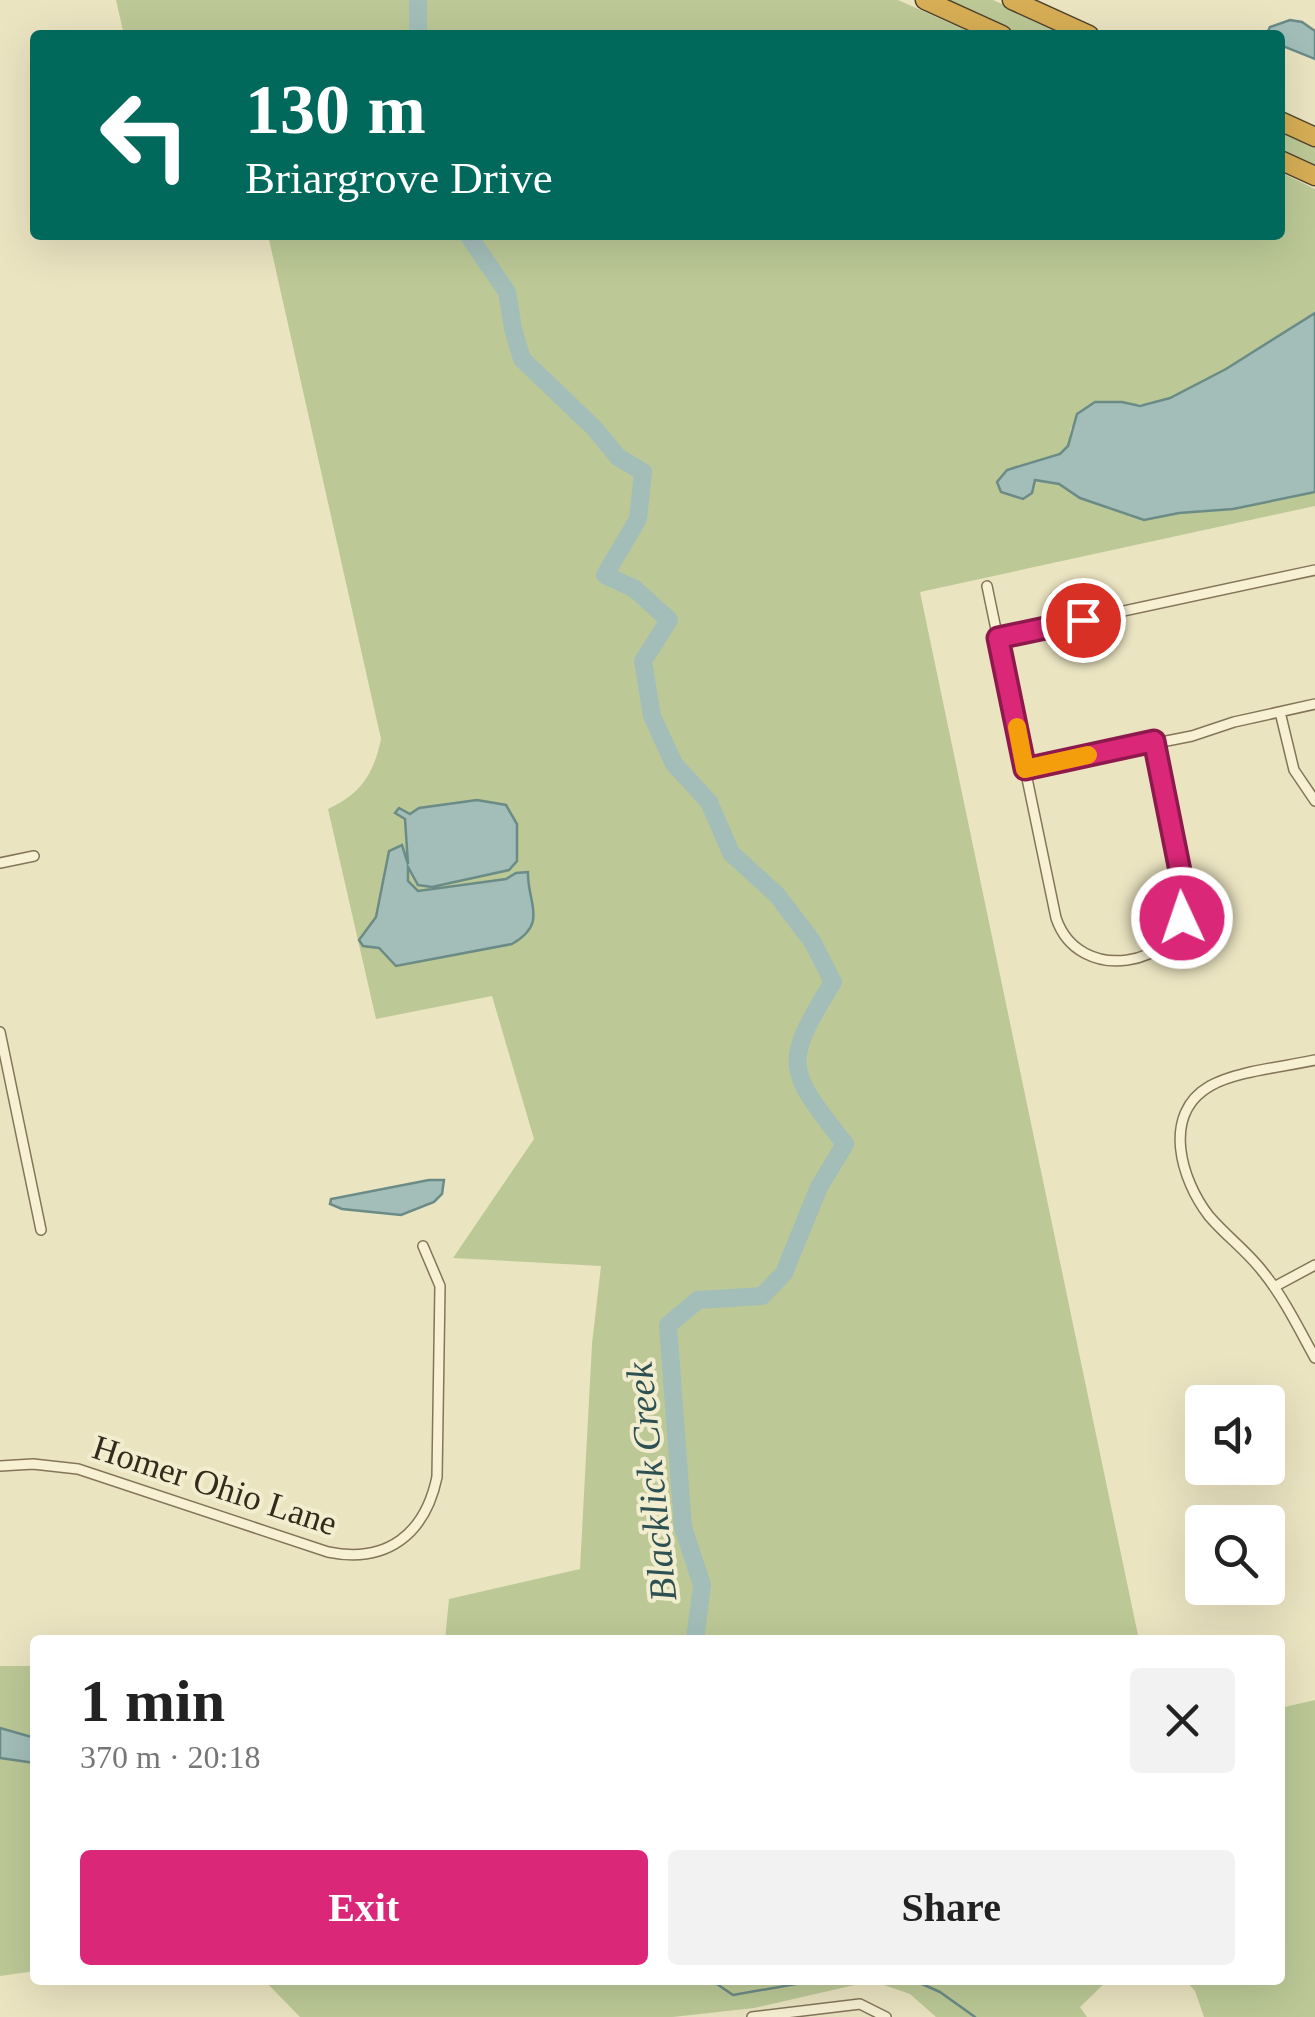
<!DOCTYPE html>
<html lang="en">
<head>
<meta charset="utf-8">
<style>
  :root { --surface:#fff; --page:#f2f2f2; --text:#222; --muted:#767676; --accent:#db2777 }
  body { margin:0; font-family:"Times New Roman",serif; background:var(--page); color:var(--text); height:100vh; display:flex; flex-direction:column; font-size:38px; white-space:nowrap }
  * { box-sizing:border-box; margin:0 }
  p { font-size:32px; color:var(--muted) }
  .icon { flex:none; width:55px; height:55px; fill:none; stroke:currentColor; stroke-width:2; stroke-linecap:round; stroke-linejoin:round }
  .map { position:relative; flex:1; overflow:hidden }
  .side { position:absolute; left:30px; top:1635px; width:1255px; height:350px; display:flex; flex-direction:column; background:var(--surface); border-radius:10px; box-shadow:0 10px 40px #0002 }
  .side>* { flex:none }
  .guide { position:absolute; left:30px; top:30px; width:1255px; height:210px; border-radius:10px; box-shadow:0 10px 40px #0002; background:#00695c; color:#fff; overflow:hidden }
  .buttons { position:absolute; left:1185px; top:1385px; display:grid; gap:20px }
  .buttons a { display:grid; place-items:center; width:100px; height:100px; border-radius:10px; background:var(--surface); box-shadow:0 10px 40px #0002; font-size:50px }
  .pin { position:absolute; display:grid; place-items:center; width:85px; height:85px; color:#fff; margin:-42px; border:5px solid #fff; border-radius:50%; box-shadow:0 2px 10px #0007 }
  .me { position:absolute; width:110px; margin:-55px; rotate:357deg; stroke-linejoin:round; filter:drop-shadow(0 0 8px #0008) }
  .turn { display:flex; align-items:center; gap:35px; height:210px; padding:0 50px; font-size:45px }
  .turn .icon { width:130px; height:130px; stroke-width:2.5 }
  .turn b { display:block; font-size:70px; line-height:85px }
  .round { display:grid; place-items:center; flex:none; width:105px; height:105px; border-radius:10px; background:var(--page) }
  .headline { display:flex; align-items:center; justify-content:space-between; height:170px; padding:0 50px }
  h1 { font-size:60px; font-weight:600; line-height:75px }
  .primary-button { display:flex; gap:20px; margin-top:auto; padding:20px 50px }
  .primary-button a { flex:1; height:115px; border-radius:10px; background:var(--accent); color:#fff; font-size:40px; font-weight:600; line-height:115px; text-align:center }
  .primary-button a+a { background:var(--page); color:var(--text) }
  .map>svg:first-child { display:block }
</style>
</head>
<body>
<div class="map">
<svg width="1315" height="2017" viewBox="0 0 1315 2017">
  <rect width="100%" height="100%" fill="#ebe4c1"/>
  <!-- green -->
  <path fill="#bcc996" d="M 116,0 L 898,0 L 977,35 L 124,35 Z
    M 942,0 L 993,0 L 1071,35 L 1019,35 Z
    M 1280,130 L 1315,145 L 1315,169 L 1280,153 Z
    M 1280,172 L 1315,189 L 1315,313 C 1261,339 1186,418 1122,402 L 1071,428 L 1068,446 L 1060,454 L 1007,470 L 1035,480 L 1060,484 L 1080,498 L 1144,520 L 1179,513 L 1233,508 L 1315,492 L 1315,506 L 920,592 L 1139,1640 L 445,1640 L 449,1599 L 580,1569 L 592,1344 L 601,1266 L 453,1258 L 534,1139 L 492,996 L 376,1019 L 328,809 C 361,794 374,773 381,739 L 268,235 L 1280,235 Z
    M 0,1666 L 35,1666 L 35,1971 L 0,1976 Z
    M 1315,1700 L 1315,2017 L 1204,2017 L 1195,1991 L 1185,1980 L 1280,1980 L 1280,1708 Z
    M 264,1980 L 1108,1980 L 1080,2007 L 1087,2017 L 936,2017 L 910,1994 L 872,1981 L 754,2008 L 673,2017 L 300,2017 Z"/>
  <!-- water -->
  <path fill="#a3beb9" stroke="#6b8b87" stroke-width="2.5" d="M 1290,20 L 1302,22 L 1315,31 L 1315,59 L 1280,45 L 1280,35 L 1266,35 L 1270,27 Z
    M 1315,313 L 1315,492 L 1233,509 L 1179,513 L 1144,520 L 1080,498 L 1059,484 L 1035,480 L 1032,493 L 1023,499 L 1001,492 L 997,482 L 1007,470 L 1060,454 L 1068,446 L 1077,414 L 1095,402 L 1122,402 L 1140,406 L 1170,398 L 1226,369 Z
    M 477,800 L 506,805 L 517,824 L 517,861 L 509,870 L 432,887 L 418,885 L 408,867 L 408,881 L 418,891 L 506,879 L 516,873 L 528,872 C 527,903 549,923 512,944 L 396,966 L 379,948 L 363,946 L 359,940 L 376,917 L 389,851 L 402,845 L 408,864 L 405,819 L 395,813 L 399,808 L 410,814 L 419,808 Z
    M 429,1180 L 444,1180 L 442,1194 L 434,1202 L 401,1215 L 342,1209 L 330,1204 L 331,1199 Z
    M 0,1728 L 35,1738 L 35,1763 L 0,1758 Z"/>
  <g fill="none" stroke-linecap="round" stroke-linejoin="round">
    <!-- stream -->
    <path stroke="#6b8b87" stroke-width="2.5" d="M 711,1980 L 733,1995 L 819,1980
      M 913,1980 L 940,1992 L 975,2017"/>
    <!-- river -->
    <path stroke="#a3beb9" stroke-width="18" d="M 418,35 L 418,0
      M 468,235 L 507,292 L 513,329 L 522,359 L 595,429 L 618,457 L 643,472 L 638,519 L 605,575 L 635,589 L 669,620 L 643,661 L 652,716 L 674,764 L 709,802 L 731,853 L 777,895 L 812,941 L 833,982 C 782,1064 786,1069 845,1144 L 819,1187 L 784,1273 L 762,1296 L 698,1300 L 668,1325 L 683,1527 L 702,1585 L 695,1640"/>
    <defs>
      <path id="minor" d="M 987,586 L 1056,918 C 1079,986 1179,966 1185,907 C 1187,887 1179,866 1175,846 C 1168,811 1161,776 1154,741
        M 998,638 L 1315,570
        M 1280,712 L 1294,770 L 1315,801
        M 1025,769 L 1192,736 L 1234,722 L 1315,704
        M 0,863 L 34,856
        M 0,1032 L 41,1230
        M 1315,1060 C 1284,1067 1236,1071 1210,1086 C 1161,1114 1181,1180 1209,1216 C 1226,1236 1247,1251 1263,1272 C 1284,1298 1299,1329 1315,1358
        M 1274,1287 L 1315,1265
        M 0,1466 L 33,1464 L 78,1469 L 328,1552 C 387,1564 425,1534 437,1477 L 440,1286 L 423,1246
        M 752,2017 L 860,2004 L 886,2017"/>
      <path id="motorway" d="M 925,0 L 1002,35
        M 1012,0 L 1089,35
        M 1280,121 L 1315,137
        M 1280,160 L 1315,176"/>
    </defs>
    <!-- minor casing -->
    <use href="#minor" stroke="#847559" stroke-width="12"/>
    <!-- motorway casing -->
    <use href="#motorway" stroke="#51432e" stroke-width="21"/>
    <!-- minor -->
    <use href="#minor" stroke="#f7f0d3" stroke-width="9"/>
    <!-- motorway -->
    <use href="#motorway" stroke="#d7ae55" stroke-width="18"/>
  </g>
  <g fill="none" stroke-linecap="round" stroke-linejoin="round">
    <defs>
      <path id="route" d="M 1083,620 L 998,638 L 1025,769 L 1154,741 L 1184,891 L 1182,918"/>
    </defs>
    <!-- route casing -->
    <use href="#route" stroke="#8e194d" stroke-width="25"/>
    <!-- route -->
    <use href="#route" stroke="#db2777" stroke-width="18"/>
    <!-- slow -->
    <path stroke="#f59e0b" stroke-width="18" d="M 1017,727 L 1025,769 L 1088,755"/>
  </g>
  <g text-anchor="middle" stroke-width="8" stroke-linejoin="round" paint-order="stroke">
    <!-- street labels -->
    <g font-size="35" fill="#342b1d" stroke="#f3edd0">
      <text transform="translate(215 1485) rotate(18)" y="12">Homer Ohio Lane</text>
    </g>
    <!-- water labels -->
    <g font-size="38" font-style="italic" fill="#2d5153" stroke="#f3edd0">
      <text transform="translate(651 1482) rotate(-96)" y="13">Blacklick Creek</text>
    </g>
  </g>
</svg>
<div class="buttons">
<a><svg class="icon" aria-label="sound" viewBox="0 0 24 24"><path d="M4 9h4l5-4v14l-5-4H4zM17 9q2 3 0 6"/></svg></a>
<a><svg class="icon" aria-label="search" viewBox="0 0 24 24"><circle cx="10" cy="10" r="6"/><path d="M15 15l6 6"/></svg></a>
</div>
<div class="pin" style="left:1083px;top:620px;background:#d93025"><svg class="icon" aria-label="arrive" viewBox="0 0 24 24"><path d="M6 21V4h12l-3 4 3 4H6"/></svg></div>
<svg class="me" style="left:1182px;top:918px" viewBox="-20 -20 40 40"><circle r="17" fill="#db2777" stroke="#fff" stroke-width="3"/><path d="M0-11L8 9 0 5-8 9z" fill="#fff"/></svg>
<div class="guide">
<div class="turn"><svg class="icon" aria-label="left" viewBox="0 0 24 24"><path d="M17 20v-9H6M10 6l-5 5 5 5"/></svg><div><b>130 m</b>Briargrove Drive</div></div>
</div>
<section class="side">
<div class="headline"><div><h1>1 min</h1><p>370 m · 20:18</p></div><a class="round"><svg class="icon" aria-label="close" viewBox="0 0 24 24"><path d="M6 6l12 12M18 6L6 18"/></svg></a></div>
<div class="primary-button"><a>Exit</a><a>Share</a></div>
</section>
</div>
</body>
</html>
